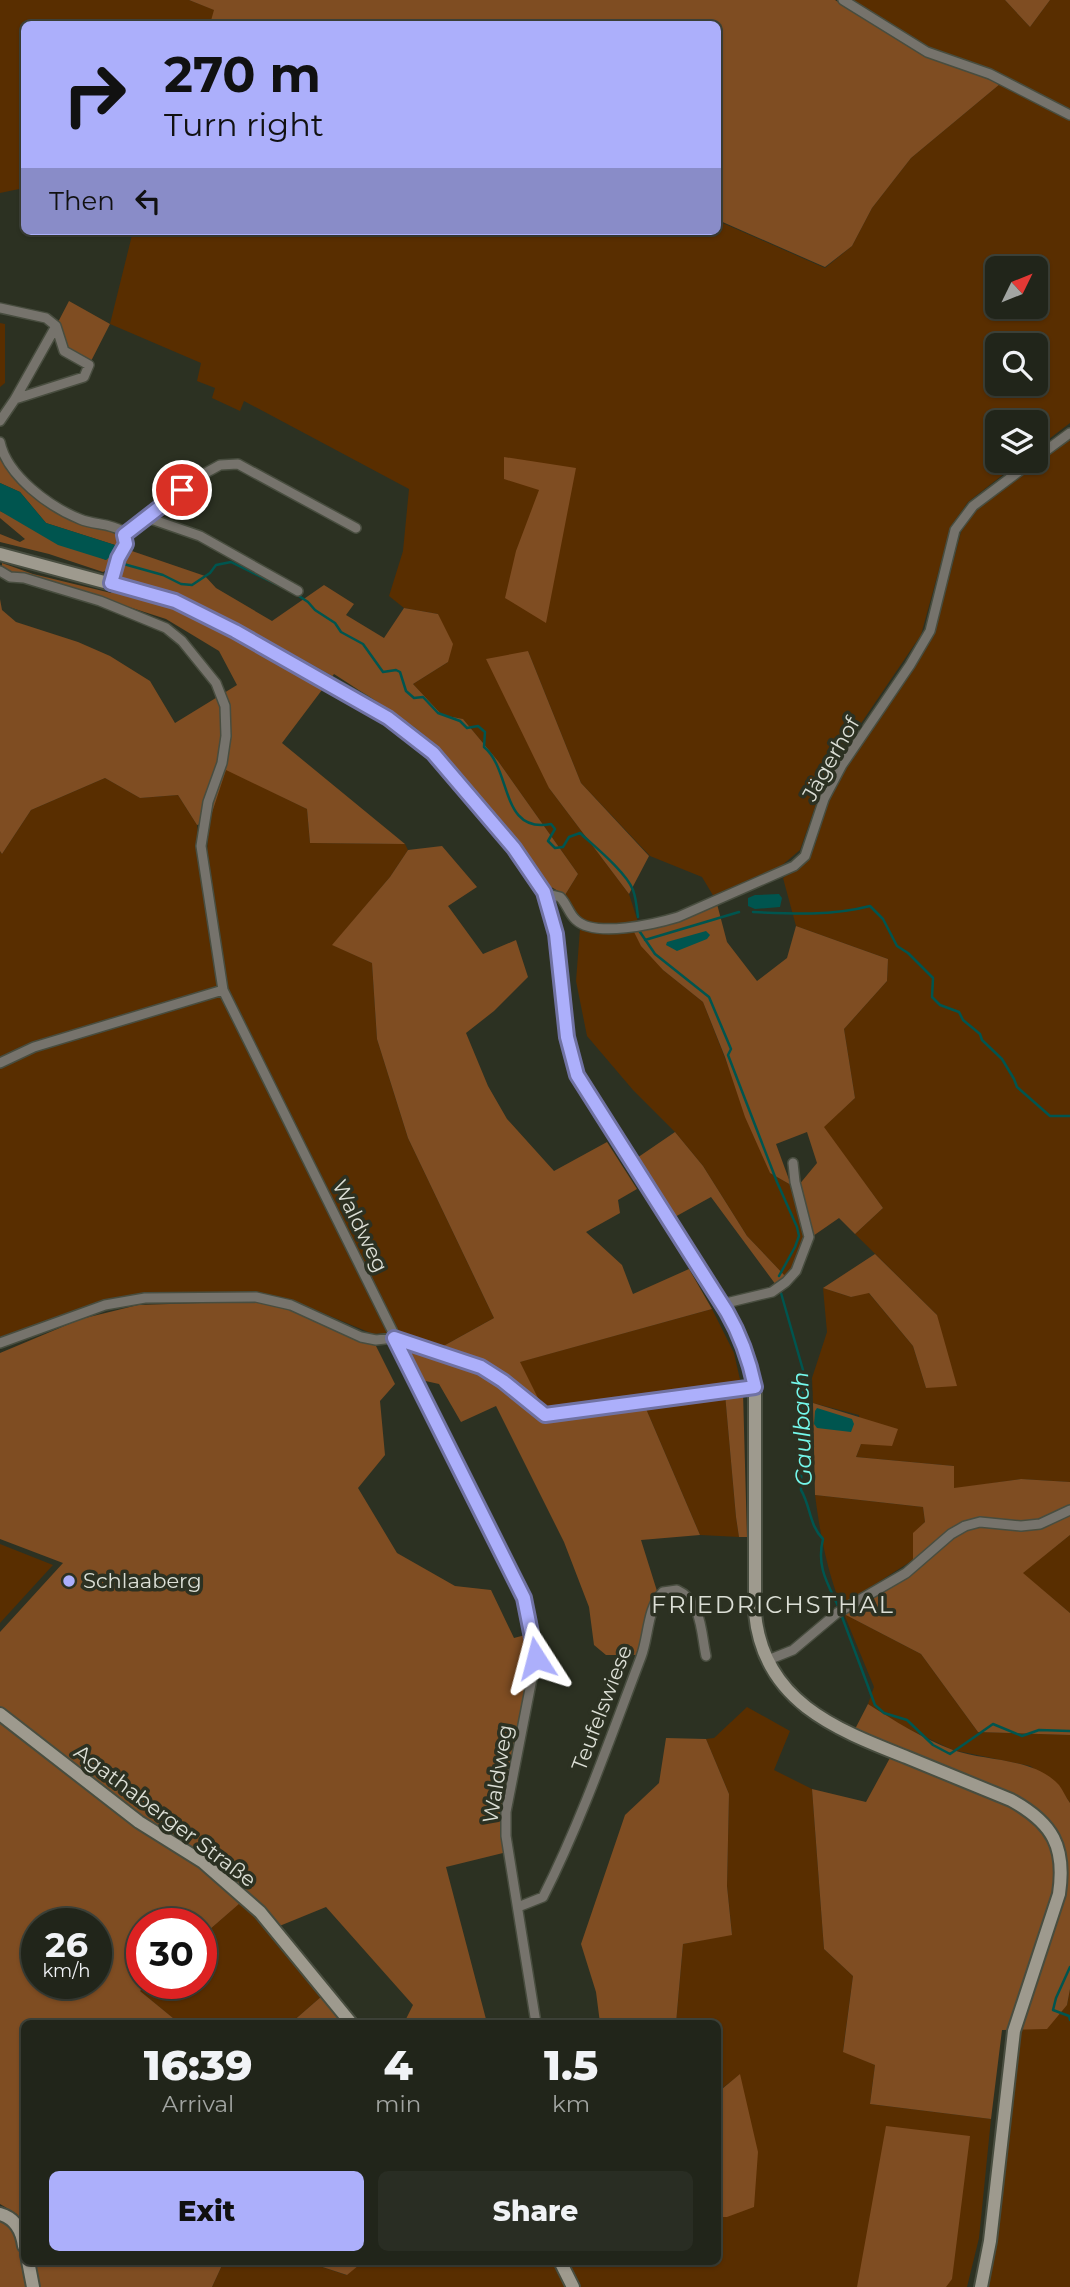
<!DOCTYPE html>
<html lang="en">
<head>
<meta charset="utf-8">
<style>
  :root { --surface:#21251a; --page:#292d23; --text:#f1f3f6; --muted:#a2a5a2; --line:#3e4239; --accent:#acaffb }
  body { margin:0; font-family:Montserrat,sans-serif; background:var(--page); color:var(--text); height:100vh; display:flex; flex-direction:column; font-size:26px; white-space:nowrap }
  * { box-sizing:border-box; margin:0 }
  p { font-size:23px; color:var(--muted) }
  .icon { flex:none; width:38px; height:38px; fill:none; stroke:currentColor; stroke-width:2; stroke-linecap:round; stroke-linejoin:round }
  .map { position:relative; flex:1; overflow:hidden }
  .details { position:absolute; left:21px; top:2020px; width:700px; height:245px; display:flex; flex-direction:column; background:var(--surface); border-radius:10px; box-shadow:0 2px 5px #0004,0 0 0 2px var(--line) }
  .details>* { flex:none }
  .guide { position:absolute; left:21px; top:21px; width:700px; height:214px; border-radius:10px; box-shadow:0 2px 5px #0004,0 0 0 2px var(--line); background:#acaffb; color:#111; overflow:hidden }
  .needle { width:46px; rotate:47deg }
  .fabs { position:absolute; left:985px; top:256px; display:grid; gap:14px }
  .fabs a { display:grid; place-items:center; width:63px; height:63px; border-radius:10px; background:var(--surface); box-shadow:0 2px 5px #0004,0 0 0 2px var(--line); font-size:35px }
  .speed { position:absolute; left:21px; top:1908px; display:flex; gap:14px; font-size:35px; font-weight:700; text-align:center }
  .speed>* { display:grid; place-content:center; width:91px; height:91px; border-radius:50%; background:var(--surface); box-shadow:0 2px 5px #0004,0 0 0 2px var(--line); line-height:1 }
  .speed small { font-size:18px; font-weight:400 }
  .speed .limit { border:10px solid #d22; background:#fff; color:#111 }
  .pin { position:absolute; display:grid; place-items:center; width:60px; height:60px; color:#fff; margin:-30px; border:4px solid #fff; border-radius:50%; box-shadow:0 2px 7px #0007 }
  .me { position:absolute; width:77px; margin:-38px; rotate:351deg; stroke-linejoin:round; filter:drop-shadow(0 0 5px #0008) }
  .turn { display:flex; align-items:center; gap:24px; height:147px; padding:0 28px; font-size:32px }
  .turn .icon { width:91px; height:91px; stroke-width:2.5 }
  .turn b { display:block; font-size:49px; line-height:60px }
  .then { display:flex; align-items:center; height:66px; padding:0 28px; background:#0003; gap:14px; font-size:26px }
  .eta { display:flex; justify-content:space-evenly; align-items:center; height:119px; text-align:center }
  .eta b { font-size:42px; font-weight:800; line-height:49px }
  .cta { display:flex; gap:14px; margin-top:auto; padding:14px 28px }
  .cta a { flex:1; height:80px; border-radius:10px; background:var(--accent); color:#111; font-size:28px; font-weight:800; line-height:80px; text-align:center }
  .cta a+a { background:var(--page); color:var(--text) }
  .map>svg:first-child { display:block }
</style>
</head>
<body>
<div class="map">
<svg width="1070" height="2287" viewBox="0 0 1070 2287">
  <rect width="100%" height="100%" fill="#2c3122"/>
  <!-- green -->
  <path fill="#592e00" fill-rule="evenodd" d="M 0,0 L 189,0 L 215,10 L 210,24 L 24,24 L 24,188 L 0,193 Z
    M 849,0 L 1005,0 L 1030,27 L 1050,0 L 1070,0 L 1070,111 C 995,78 917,48 849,0 Z
    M 1000,84 L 1070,119 L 1070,423 L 1036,449 L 1036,422 L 998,422 L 998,460 L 1022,460 L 968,502 L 951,526 L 921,635 L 845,747 L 822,787 L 800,850 L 780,867 L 714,897 L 702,877 L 650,856 L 581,783 L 528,651 L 549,788 L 629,894 L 638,922 C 599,927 585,933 565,895 L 578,874 L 498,761 L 463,719 L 442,715 L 413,684 L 448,662 L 438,614 L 404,608 L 389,596 L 403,551 L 409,489 L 244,401 L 240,411 L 212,398 L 215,388 L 197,381 L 201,363 L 110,324 L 133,231 L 718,231 L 718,221 L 825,268 L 852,246 L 872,208 L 911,158 ZM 998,268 L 1036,268 L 1036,306 L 998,306 ZM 998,345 L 1036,345 L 1036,383 L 998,383 Z
    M 0,323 L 5,324 L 5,383 L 0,387 Z
    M 1070,438 L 1070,1482 L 1021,1479 L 953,1489 L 954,1466 L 856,1457 L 861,1444 L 859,1415 L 813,1403 L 812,1378 L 827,1332 L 823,1288 L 851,1297 L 868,1292 L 913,1346 L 926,1388 L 937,1315 L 855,1234 L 883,1208 L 823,1127 L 855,1098 L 844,1029 L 887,981 L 888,959 L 796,926 L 783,878 L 803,863 L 815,845 L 830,796 L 856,751 L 924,652 L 936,628 L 961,532 L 976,510 Z
    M 226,769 L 307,809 L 310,843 L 405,844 L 408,850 L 390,877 L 333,945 L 372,963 L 377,1039 L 408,1138 L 494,1318 L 438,1349 L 397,1336 L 226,988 L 207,852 L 209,822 Z
    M 105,778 L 140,798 L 178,795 L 197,825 L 210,944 L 219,989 L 0,1061 L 0,851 L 2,854 L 31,810 Z
    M 580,929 L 595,932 L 633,930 L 663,970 L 703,1002 L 770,1173 L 791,1185 L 805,1236 L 796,1264 L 786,1277 L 747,1236 L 703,1166 L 675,1132 L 633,1090 L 587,1036 L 576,981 Z
    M 221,996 L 307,1164 L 387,1333 L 373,1334 L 301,1304 L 257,1294 L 150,1293 L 113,1298 L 0,1337 L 0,1066 L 36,1048 Z
    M 712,1309 L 734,1353 L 741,1384 L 551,1412 L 544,1410 L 519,1362 Z
    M 725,1394 L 736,1517 L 739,1537 L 700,1535 L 644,1404 Z
    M 815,1495 L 923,1507 L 925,1522 L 913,1534 L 913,1560 L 841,1606 C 827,1570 820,1534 815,1495 Z
    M 1070,1535 L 1070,1613 L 1022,1573 Z
    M 0,1544 L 53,1565 L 0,1623 Z
    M 844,1614 L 921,1654 L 978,1732 L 1070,1735 L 1070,1803 L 1058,1785 L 1030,1766 L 953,1750 L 902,1726 L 868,1704 L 874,1687 Z
    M 747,1707 L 790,1731 L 774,1770 L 812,1789 L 824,1949 L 853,1976 L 843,2051 L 875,2065 L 870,2104 L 991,2119 L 979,2238 L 967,2287 L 578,2287 L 565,2261 L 718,2261 L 718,2217 L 727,2217 L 740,2075 L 721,2089 L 718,2084 L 718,2023 L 676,2023 L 683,1944 L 732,1934 L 727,1886 L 729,1794 L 706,1739 L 714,1738 Z
    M 242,1901 L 271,1930 L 322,1996 L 291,2023 L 179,2023 L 140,1991 L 149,1983 L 201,1983 L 201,1937 Z
    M 1070,1989 L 1070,2287 L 986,2287 L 1019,2030 L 1067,2005 Z
    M 224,2261 L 304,2261 L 346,2275 L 364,2261 L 556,2261 L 569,2287 L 212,2287 Z"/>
  <!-- forest -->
  <path fill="#7f4d22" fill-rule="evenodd" d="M 189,0 L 835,0 L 913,49 L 1000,84 L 911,158 L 872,208 L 852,246 L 825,267 L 718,220 L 718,24 L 210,24 L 214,10 Z
    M 1005,0 L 1050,0 L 1030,27 Z
    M 69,301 L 110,324 L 89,365 L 64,351 L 56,326 Z
    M 0,456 L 44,504 L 118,532 L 123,540 L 114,554 L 110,568 L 103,572 L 49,554 L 0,542 L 0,534 L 20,542 L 25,539 L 0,518 L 0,511 L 106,560 L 115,545 L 46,523 L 20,492 L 0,483 Z
    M 504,457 L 576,468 L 546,623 L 505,598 L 516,551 L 539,490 L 504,479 Z
    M 129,550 L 205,576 L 216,588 L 272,621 L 324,585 L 354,604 L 346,615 L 384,638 L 404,608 L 438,614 L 453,644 L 448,662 L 413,684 L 442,715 L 463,719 L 498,761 L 578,874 L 565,895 L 546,884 L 530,860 L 431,744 L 394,713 L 334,674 L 282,743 L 405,844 L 310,843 L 307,809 L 226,770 L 209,822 L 197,825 L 178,795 L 140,798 L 105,778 L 31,810 L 2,854 L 0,851 L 0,599 L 2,610 L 16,622 L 78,642 L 110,656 L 150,681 L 175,723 L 237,685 L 219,651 L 166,619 L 58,584 L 8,573 L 2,569 L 2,563 L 33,574 L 111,593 L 121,577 Z
    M 528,651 L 581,783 L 649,856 L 629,894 L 549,788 L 486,659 Z
    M 442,846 L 477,887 L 448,906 L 483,954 L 516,940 L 528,977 L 494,1011 L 466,1033 L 488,1086 L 507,1119 L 554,1171 L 607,1142 L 637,1189 L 618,1200 L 620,1213 L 586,1232 L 622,1265 L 633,1294 L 689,1269 L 712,1309 L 520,1362 L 544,1410 L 505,1378 L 438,1349 L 494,1318 L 408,1138 L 377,1039 L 372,963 L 332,945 L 390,877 L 408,850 Z
    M 717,904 L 727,942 L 757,981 L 787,958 L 796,926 L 888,959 L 887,981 L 844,1029 L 855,1098 L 824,1127 L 883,1208 L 855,1234 L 839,1218 L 813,1236 L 798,1186 L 817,1163 L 807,1132 L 776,1144 L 791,1185 L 770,1173 L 745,1117 L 725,1057 L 703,1002 L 663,970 L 641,946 L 633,930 Z
    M 675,1132 L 703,1166 L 747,1236 L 786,1277 L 776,1285 L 711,1197 L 673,1218 L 634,1160 Z
    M 875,1254 L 937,1315 L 957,1386 L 926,1388 L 913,1346 L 869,1293 L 851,1297 L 823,1288 Z
    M 261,1301 L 307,1315 L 376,1346 L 395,1384 L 380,1401 L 385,1455 L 358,1488 L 397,1553 L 455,1586 L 491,1590 L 514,1638 L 529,1634 L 532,1659 L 503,1803 L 503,1853 L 446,1867 L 487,2023 L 404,2023 L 413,2005 L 326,1907 L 277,1927 L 247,1897 L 201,1937 L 201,1923 L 142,1923 L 142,1983 L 149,1983 L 140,1991 L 179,2023 L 24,2023 L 24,2227 L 17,2214 L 0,2204 L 0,1632 L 63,1563 L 0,1539 L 0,1353 L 81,1319 L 138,1305 ZM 37,1923 L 96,1923 L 96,1983 L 37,1983 Z
    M 402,1343 L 479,1369 L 500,1382 L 547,1420 L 644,1404 L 700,1535 L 641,1540 L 657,1591 C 647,1612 646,1634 637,1655 L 606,1655 L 594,1645 L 589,1607 L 564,1542 L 496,1406 L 461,1422 L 439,1384 L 421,1380 Z
    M 743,1392 L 747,1537 L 739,1537 L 736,1517 L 725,1394 Z
    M 813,1403 L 898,1429 L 892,1446 L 861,1444 L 856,1457 L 954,1466 L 954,1488 L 1021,1479 L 1070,1482 L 1070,1535 L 1023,1573 L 1070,1613 L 1070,1735 L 978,1732 L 921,1654 L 844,1614 L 908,1575 L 934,1552 L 913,1560 L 913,1533 L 925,1522 L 923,1507 L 815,1495 Z
    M 868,1704 C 895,1721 923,1739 953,1750 C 987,1762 1033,1757 1059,1785 C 1063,1790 1066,1798 1070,1803 L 1070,1989 L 1067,2005 L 1047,2029 L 1002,2030 L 991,2119 L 870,2104 L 875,2065 L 843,2052 L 853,1976 L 824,1949 L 812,1789 L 866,1802 L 891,1756 L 854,1731 Z
    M 666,1738 L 706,1739 L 729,1794 L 727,1886 L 732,1935 L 683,1944 L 676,2023 L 600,2023 L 596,1992 L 581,1944 L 625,1815 L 659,1783 Z
    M 322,1996 L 346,2023 L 291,2023 Z
    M 740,2074 L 758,2152 L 754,2207 L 727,2217 L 718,2217 L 718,2084 L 722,2089 Z
    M 886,2126 L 970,2136 L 952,2279 L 946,2287 L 857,2287 Z
    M 0,2220 C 23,2229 24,2266 28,2287 L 0,2287 Z
    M 32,2261 L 224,2261 L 212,2287 L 37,2287 Z
    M 304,2261 L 364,2261 L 347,2275 Z"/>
  <!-- water -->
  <path fill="#00554f" d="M 0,483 L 20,492 L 46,523 L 115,545 L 114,554 L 106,560 L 58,545 L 0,511 Z
    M 779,894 L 782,898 L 780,907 L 755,909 L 748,906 L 748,898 L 755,895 Z
    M 706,931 L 710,935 L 707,939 L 677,951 L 666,945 L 667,942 Z
    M 817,1408 L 852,1419 L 854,1424 L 851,1432 L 817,1428 L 814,1424 L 815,1411 Z"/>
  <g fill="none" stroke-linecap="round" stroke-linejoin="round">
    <!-- stream -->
    <path stroke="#00554f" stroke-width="2.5" d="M 120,563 L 163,575 L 181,584 L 192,585 L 210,573 L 216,565 L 231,562 L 282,587
      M 299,596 L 308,602 L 315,610 L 335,623 L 341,632 L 363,644 L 383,672 L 396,670 L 400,672 L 406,691 L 414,698 L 423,697 L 438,713 L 460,721 L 467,728 L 478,726 L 485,732 L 484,747 C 512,770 500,834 551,824 L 555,829 L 548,841 L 555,848 L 563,847 L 569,837 L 580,833 C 594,846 626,872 633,890 C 636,898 637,909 638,917
      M 753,912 C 792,914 832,916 870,906 L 883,919 L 897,946 L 908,953 L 933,978 L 932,997 L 940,1005 L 959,1012 L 963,1020 L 980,1034 L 982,1040 L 1002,1059 L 1014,1079 L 1017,1087 L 1050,1116 L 1070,1116
      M 640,932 L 655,954 L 709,997 L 731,1049 L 728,1055 L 777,1182 L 797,1227 L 799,1236 L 795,1247 L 779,1276
      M 645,940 L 739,912
      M 781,1293 L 803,1370 L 801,1490 C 811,1507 809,1525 823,1539 C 816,1567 828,1584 839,1608
      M 841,1614 L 875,1705 L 884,1713 L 907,1720 L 933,1745 L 950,1754 L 993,1724 L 1022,1736 L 1039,1730 L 1070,1731
      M 1070,1967 L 1056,1998 L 1053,2010 L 1069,2016 L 1070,2020"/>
    <defs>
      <path id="street" d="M 843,0 L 927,52 L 990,74 L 1070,115
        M 0,308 L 46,318 L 56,326 L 64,351 L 89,365 L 84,377 L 15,399 L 0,421
        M 15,399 L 56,326
        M 0,442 C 7,476 50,507 80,519 C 94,525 110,523 122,531 L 126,544 L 118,558 L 111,583
        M 1036,458 L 1070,433
        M 148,518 L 200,536 L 298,591
        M 124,535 L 200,476 L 220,465 L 238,464 L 356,528
        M 0,571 L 10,577 L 24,578 L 100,601 L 166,628 L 182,641 L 216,683 L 225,706 L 226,736 L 222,763 L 208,802 L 201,846 L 223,990 L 525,1598 L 536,1658 L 506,1812 L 506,1836 L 536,2023
        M 544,893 L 560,897 C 567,904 569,914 576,920 C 595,938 655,924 678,917 L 794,866 L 805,856 L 824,799 L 842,765 L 910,665 L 930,631 L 955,530 L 973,506 L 1034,460
        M 0,1063 L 34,1047 L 223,990
        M 722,1304 L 772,1292 L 786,1282 L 796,1271 L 809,1237 L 795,1182 L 793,1163
        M 0,1343 L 105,1305 L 145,1298 L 256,1297 L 291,1305 L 361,1337 L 376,1340 L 394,1338 L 481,1367 L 503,1381 L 536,1409 L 545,1414 L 556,1415 L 643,1400 L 755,1387
        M 768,1660 L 793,1650 L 837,1613 L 906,1573 L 951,1534 L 965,1526 L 980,1522 L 1021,1526 L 1040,1524 L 1070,1510
        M 518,1907 L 543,1897 C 581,1822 611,1736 641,1657 C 649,1636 647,1608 663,1592 L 677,1590 C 702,1601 701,1633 706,1656"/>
      <path id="secondary" d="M 0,554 L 175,601 L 235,631 L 365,703 L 409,733 L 433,753 L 514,848 L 544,893 L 556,934 L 567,1037 L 577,1075 L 727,1312 C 741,1336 749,1360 755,1387 L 755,1613 C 763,1701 835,1729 906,1757 C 941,1771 976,1786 1011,1800 C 1053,1823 1066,1847 1059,1894 L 1014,2031 L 990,2241 L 981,2287
        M 0,1714 L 139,1822 L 203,1862 L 260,1912 L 351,2023
        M 0,2214 C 15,2218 22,2231 24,2246
        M 28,2261 L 33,2287
        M 560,2261 L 573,2287"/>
    </defs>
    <!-- street casing -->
    <use href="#street" stroke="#484d3f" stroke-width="12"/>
    <!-- secondary casing -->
    <use href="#secondary" stroke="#484d3f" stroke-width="16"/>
    <!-- street -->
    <use href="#street" stroke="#76736c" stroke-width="9"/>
    <!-- secondary -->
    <use href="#secondary" stroke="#9e9a8e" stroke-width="12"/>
  </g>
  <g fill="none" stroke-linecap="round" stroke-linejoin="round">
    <defs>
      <path id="route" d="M 182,490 L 124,535 L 126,544 L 118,558 L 111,583 L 175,601 L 235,631 L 388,718 L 433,753 L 514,848 L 544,892 L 556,934 L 567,1037 L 577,1075 L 727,1312 C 741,1336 749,1359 755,1387 L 545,1415 L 503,1381 L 481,1367 L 394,1338 L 524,1598 L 536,1658"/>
    </defs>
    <!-- route casing -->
    <use href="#route" stroke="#7072a3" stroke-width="18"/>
    <!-- route -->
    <use href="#route" stroke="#acaffb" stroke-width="12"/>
  </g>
  <!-- markers -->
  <circle fill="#acaffb" stroke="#2c3122" stroke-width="2.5" cx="69" cy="1581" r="7"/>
  <g text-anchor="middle" stroke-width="7" stroke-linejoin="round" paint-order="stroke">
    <!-- street labels -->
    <g font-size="21" fill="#dcdfd6" stroke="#2c3122">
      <text transform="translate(831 759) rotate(-60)" y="7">Jägerhof</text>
      <text transform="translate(360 1226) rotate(64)" y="7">Waldweg</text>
      <text transform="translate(602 1708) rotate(-69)" y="7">Teufelswiese</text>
      <text transform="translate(498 1774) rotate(-81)" y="7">Waldweg</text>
      <text transform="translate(165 1816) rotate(37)" y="7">Agathaberger Straße</text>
    </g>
    <!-- poi labels -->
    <g font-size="21" fill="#dcdfd6" stroke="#2c3122" text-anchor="start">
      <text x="83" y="1588">Schlaaberg</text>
    </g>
    <!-- water labels -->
    <g font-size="23" font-style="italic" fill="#75f9ec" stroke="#2c3122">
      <text transform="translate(802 1429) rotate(-92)" y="8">Gaulbach</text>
    </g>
    <!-- quarter labels -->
    <g font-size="24" letter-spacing="2" fill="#dcdfd6" stroke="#2c3122">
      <text x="773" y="1613">FRIEDRICHSTHAL</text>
    </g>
  </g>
</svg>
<div class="fabs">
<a><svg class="needle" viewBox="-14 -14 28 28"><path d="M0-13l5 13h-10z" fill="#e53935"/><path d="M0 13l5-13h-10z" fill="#a2a5a2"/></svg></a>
<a><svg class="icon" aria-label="search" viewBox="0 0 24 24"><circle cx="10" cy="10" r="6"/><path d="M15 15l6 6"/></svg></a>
<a><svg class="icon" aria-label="layers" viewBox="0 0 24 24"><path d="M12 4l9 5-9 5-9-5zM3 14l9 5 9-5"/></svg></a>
</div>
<div class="speed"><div>26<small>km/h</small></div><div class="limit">30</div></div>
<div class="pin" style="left:182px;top:490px;background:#d93025"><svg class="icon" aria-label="arrive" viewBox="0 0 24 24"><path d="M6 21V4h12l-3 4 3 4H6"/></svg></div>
<svg class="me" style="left:536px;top:1658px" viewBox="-20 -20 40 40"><path d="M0-17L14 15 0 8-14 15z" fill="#acaffb" stroke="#fff" stroke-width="4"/></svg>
<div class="guide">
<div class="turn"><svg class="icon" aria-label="right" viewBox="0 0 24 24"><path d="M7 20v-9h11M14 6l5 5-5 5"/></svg><div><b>270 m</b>Turn right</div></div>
<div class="then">Then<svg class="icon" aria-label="left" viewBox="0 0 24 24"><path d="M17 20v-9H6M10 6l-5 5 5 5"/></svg></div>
</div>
<section class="details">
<div class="eta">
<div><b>16:39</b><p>Arrival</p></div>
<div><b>4</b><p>min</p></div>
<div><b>1.5</b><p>km</p></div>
</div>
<div class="cta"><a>Exit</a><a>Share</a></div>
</section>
</div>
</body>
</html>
